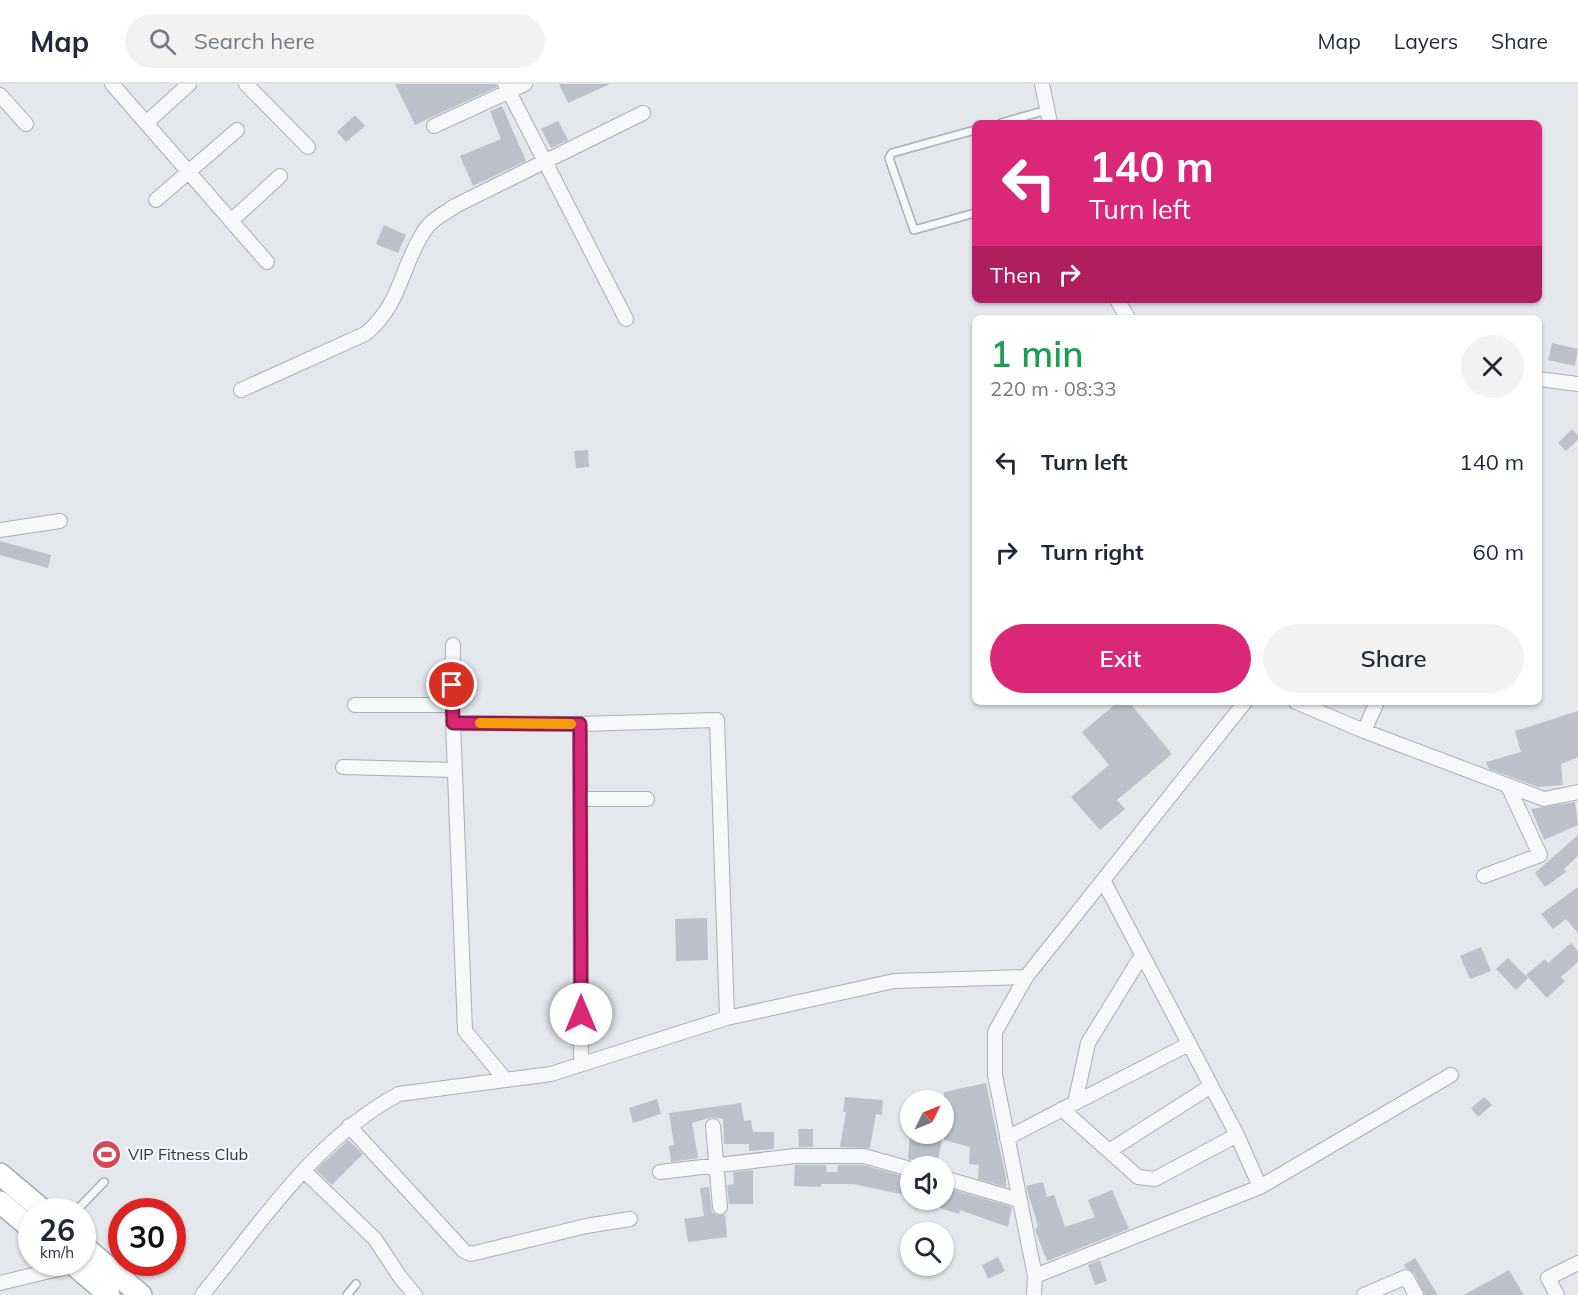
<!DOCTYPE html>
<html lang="en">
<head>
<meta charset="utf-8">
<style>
  :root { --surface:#fff; --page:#f2f2f3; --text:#1f2937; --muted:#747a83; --line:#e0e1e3; --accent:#db2777 }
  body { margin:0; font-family:Mulish,sans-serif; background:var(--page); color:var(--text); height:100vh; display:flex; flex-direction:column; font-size:22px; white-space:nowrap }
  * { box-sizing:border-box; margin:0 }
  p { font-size:20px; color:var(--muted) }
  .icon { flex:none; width:33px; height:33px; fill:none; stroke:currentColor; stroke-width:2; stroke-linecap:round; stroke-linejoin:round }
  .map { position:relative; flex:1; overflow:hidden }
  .side { position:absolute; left:972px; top:231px; width:570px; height:390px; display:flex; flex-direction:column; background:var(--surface); border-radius:9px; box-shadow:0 2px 4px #0004 }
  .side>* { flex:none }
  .banner { position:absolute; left:972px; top:36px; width:570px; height:183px; border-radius:9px; box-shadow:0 2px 4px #0004; background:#db2777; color:#fff; overflow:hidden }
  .needle { width:39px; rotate:47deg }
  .buttons { position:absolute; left:900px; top:1006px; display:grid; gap:12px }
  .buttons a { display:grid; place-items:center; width:54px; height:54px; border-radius:50%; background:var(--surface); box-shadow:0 2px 4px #0004; font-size:30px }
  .speed { position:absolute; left:18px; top:1114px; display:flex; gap:12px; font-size:30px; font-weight:700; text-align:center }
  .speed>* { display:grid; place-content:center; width:78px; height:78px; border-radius:50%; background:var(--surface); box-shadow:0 2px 4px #0004; line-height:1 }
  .speed small { font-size:15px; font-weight:400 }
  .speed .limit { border:9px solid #d22; background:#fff; color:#111 }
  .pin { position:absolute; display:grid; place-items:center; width:51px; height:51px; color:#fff; margin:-26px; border:3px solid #fff; border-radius:50%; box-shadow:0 2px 6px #0007 }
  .me { position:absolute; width:66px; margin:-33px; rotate:0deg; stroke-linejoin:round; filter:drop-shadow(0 0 4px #0008) }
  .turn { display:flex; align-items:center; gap:21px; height:126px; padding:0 18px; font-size:27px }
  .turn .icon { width:78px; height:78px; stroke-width:2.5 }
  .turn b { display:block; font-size:42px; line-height:51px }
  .then { display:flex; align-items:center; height:57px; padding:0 18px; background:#0003; gap:12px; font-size:22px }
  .round { display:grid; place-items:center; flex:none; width:63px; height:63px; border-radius:32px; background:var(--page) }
  .summary { display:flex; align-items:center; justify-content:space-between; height:102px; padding:0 18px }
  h1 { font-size:36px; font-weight:600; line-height:45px; color:#1e9e55 }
  .cta { display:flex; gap:12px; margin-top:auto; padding:12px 18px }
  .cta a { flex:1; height:69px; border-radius:36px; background:var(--accent); color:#fff; font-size:24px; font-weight:600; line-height:69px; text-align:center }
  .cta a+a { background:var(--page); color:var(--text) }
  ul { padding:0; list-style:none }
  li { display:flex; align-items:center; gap:18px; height:90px; padding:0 18px }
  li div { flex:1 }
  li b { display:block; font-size:22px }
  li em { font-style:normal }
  header { display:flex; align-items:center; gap:36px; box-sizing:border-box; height:84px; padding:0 30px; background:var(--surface); border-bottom:2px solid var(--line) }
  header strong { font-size:28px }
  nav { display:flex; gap:33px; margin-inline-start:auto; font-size:21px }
  .search { width:420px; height:54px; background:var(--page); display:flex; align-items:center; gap:15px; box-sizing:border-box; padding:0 21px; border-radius:33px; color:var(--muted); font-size:22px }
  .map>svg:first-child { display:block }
</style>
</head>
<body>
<header>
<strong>Map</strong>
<div class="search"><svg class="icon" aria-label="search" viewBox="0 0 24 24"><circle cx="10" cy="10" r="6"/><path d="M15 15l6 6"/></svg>Search here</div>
<nav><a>Map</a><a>Layers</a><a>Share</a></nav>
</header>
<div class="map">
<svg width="1578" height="1211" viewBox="0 0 1578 1211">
  <rect width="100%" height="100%" fill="#e4e7ec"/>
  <!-- building -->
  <path fill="#bbc0ca" d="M 395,0 L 496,0 L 497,3 L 415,41 Z
    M 559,0 L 610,0 L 568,19 Z
    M 502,22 L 526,77 L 473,102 L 460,72 L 501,55 L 490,27 Z
    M 355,31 L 365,42 L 346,58 L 337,48 Z
    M 558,37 L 568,56 L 551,64 L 541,45 Z
    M 384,141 L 406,151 L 398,169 L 376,160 Z
    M 1552,259 L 1578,265 L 1575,282 L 1548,276 Z
    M 1572,345 L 1578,351 L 1578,356 L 1566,367 L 1558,359 Z
    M 588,366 L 589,383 L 576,384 L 574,367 Z
    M 0,457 L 51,471 L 48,484 L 0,471 Z
    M 1118,618 L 1129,618 L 1172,670 L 1117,716 L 1125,725 L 1100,746 L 1071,713 L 1109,681 L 1082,648 Z
    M 1578,627 L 1578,673 L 1561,680 L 1563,701 L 1538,703 L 1489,685 L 1486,678 L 1521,668 L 1515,647 Z
    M 1575,718 L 1578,741 L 1544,756 L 1531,725 Z
    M 1578,751 L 1578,772 L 1564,785 L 1566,788 L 1545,803 L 1535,789 Z
    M 1578,803 L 1578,849 L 1566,835 L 1553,845 L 1541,830 Z
    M 707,834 L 708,876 L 676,877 L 675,835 Z
    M 1571,859 L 1578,867 L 1578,878 L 1561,893 L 1565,897 L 1547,914 L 1526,891 L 1545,875 L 1548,879 Z
    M 1481,863 L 1491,887 L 1470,895 L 1460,872 Z
    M 1508,874 L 1528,894 L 1516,906 L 1496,885 Z
    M 986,999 L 1006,1094 L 1006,1103 L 978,1095 L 979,1081 L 969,1080 L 970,1063 L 944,1056 L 944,1008 Z
    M 845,1013 L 883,1016 L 882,1031 L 876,1030 L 870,1064 L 840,1063 L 846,1028 L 843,1028 Z
    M 1484,1013 L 1492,1021 L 1478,1033 L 1471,1024 Z
    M 657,1015 L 661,1030 L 633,1039 L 629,1024 Z
    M 741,1019 L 744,1037 L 751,1036 L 753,1048 L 774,1048 L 774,1065 L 749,1067 L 749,1060 L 724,1060 L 723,1035 L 712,1033 L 692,1039 L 698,1074 L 671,1078 L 669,1062 L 674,1061 L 669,1029 Z
    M 798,1045 L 813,1045 L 813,1063 L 799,1063 Z
    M 910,1050 L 943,1050 L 937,1082 L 908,1075 Z
    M 348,1056 L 363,1070 L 332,1101 L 316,1086 Z
    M 795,1081 L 826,1081 L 827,1088 L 837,1088 L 838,1081 L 863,1081 L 910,1094 L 910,1112 L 853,1100 L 821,1100 L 821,1103 L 794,1102 Z
    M 753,1086 L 753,1120 L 729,1120 L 727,1101 L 734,1100 L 733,1088 Z
    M 1043,1098 L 1047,1113 L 1054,1111 L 1065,1143 L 1095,1133 L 1088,1116 L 1112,1106 L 1129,1145 L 1047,1177 L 1035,1146 L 1038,1142 L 1026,1102 Z
    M 709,1103 L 712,1128 L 717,1131 L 725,1131 L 727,1153 L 688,1158 L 684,1135 L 704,1132 L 700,1104 Z
    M 947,1104 L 1012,1123 L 1008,1143 L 960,1126 L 959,1130 L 940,1124 Z
    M 998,1173 L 1005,1187 L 988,1195 L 982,1181 Z
    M 1415,1174 L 1438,1211 L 1425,1211 L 1414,1189 L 1406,1184 L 1404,1181 Z
    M 1100,1176 L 1107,1197 L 1095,1201 L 1088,1181 Z
    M 1509,1186 L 1524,1211 L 1464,1211 Z"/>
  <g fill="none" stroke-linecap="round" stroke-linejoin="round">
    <defs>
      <path id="service" d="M 1001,39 L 1047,26
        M 975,46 L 892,69 L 889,74 L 914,146 L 975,129
        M 75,1128 L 104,1098
        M 347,1211 L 356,1200"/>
      <path id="minor" d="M 112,0 L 267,178
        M 246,0 L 308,63
        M 505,0 L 626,235
        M 1042,0 L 1050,39
        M 0,11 L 26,40
        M 146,39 L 189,0
        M 434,42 L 525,0
        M 156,116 L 237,46
        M 231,137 L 280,92
        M 1117,216 L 1128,234
        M 1539,295 L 1578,300
        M 241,306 L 365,250 C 401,221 400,185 423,149 C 430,136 444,130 455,122 L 643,29
        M 0,446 L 60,437
        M 1296,618 L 1364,647 L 1544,715 L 1578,708
        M 355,621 L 452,621
        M 452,628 L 453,561
        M 580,640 L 581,978
        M 1364,647 L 1377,618
        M 343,683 L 453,686
        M 580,715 L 647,715
        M 1484,792 L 1540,771 L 1508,702
        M 1103,796 L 1237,1051 L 1260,1103
        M 504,994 L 465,947 L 453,639 L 580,640 L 717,636 L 727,934
        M 1075,1019 L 1088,959 L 1142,871
        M 1062,1025 L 1138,1093 L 1155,1095 L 1237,1051
        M 349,1042 L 464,1167 L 471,1170 L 586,1142 L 630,1135
        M 713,1042 L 720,1123
        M 1007,1054 L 1189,960
        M 1109,1067 L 1211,1002
        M 304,1087 L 375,1155 L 400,1193 L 415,1211
        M 660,1088 L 795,1072 L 864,1072 L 910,1085
        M 944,1094 L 1019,1116
        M 1035,1192 L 1260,1103 L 1451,991
        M 0,1199 L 75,1181
        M 202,1211 C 260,1140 316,1054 399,1010 L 551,990 L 727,934 L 894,897 L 1026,893
        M 1034,1211 L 1035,1192 L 995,991 L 995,948 L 1026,893 L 1245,618
        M 1364,1211 L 1406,1193 L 1416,1211
        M 1557,1211 L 1548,1194 L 1578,1179"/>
      <path id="primary" d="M 0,1090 L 45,1128
        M 0,1118 L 32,1145
        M 82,1161 L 141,1211
        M 72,1179 L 109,1211"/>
    </defs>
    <!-- service casing -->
    <use href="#service" stroke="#a9aeb7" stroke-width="10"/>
    <!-- minor casing -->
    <use href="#minor" stroke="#a9aeb7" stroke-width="16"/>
    <!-- primary casing -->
    <use href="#primary" stroke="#a3abb8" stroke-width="24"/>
    <!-- service -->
    <use href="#service" stroke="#f7f8fa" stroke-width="7"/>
    <!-- minor -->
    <use href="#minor" stroke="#f7f8fa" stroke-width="14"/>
    <!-- primary -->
    <use href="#primary" stroke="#fff" stroke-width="21"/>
  </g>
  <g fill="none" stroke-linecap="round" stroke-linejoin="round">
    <defs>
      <path id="route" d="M 452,601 L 453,639 L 580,640 L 581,930"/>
    </defs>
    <!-- route casing -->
    <use href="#route" stroke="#8e194d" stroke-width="15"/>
    <!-- route -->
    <use href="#route" stroke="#db2777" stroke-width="10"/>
    <!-- slow -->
    <path stroke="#f59e0b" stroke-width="10" d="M 480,639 L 571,640"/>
  </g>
  <!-- icons -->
  <defs>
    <symbol id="stadium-disc" viewBox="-11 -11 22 22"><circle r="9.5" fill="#d1495b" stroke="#f4f6f9"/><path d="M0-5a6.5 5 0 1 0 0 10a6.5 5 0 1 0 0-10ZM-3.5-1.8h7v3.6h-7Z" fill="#fff"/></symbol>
  </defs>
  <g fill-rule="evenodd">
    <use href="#stadium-disc" x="90" y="1054" width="33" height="33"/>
  </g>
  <g text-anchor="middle" stroke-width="5" stroke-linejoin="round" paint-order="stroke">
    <!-- poi labels -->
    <g font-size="16" fill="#2b3445" stroke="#f4f6f9" text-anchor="start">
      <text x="128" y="1076">VIP Fitness Club</text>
    </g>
  </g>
</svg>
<div class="buttons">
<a><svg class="needle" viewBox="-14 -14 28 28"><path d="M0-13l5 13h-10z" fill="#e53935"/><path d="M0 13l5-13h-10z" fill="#747a83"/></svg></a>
<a><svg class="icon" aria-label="sound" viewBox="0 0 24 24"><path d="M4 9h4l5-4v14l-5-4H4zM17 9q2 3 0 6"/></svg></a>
<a><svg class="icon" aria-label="search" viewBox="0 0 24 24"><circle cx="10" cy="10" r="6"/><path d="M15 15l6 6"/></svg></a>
</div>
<div class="speed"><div>26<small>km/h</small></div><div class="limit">30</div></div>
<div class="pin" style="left:452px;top:601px;background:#d93025"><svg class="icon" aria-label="arrive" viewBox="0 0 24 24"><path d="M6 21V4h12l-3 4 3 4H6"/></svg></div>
<svg class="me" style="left:581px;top:930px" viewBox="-20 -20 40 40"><circle r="19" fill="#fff"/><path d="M0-13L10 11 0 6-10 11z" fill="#db2777"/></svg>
<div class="banner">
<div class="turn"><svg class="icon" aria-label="left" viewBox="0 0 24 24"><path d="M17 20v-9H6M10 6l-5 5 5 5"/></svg><div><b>140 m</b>Turn left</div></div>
<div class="then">Then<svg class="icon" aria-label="right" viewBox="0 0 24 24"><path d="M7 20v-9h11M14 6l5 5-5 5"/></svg></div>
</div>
<section class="side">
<div class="summary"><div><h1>1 min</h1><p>220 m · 08:33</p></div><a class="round"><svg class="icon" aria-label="close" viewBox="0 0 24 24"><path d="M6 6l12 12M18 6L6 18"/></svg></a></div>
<ul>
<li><svg class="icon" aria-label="left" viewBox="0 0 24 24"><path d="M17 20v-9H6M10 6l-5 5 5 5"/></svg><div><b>Turn left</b></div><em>140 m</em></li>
<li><svg class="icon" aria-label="right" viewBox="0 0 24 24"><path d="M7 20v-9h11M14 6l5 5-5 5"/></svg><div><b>Turn right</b></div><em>60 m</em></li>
</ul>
<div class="cta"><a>Exit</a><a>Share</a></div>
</section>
</div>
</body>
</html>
